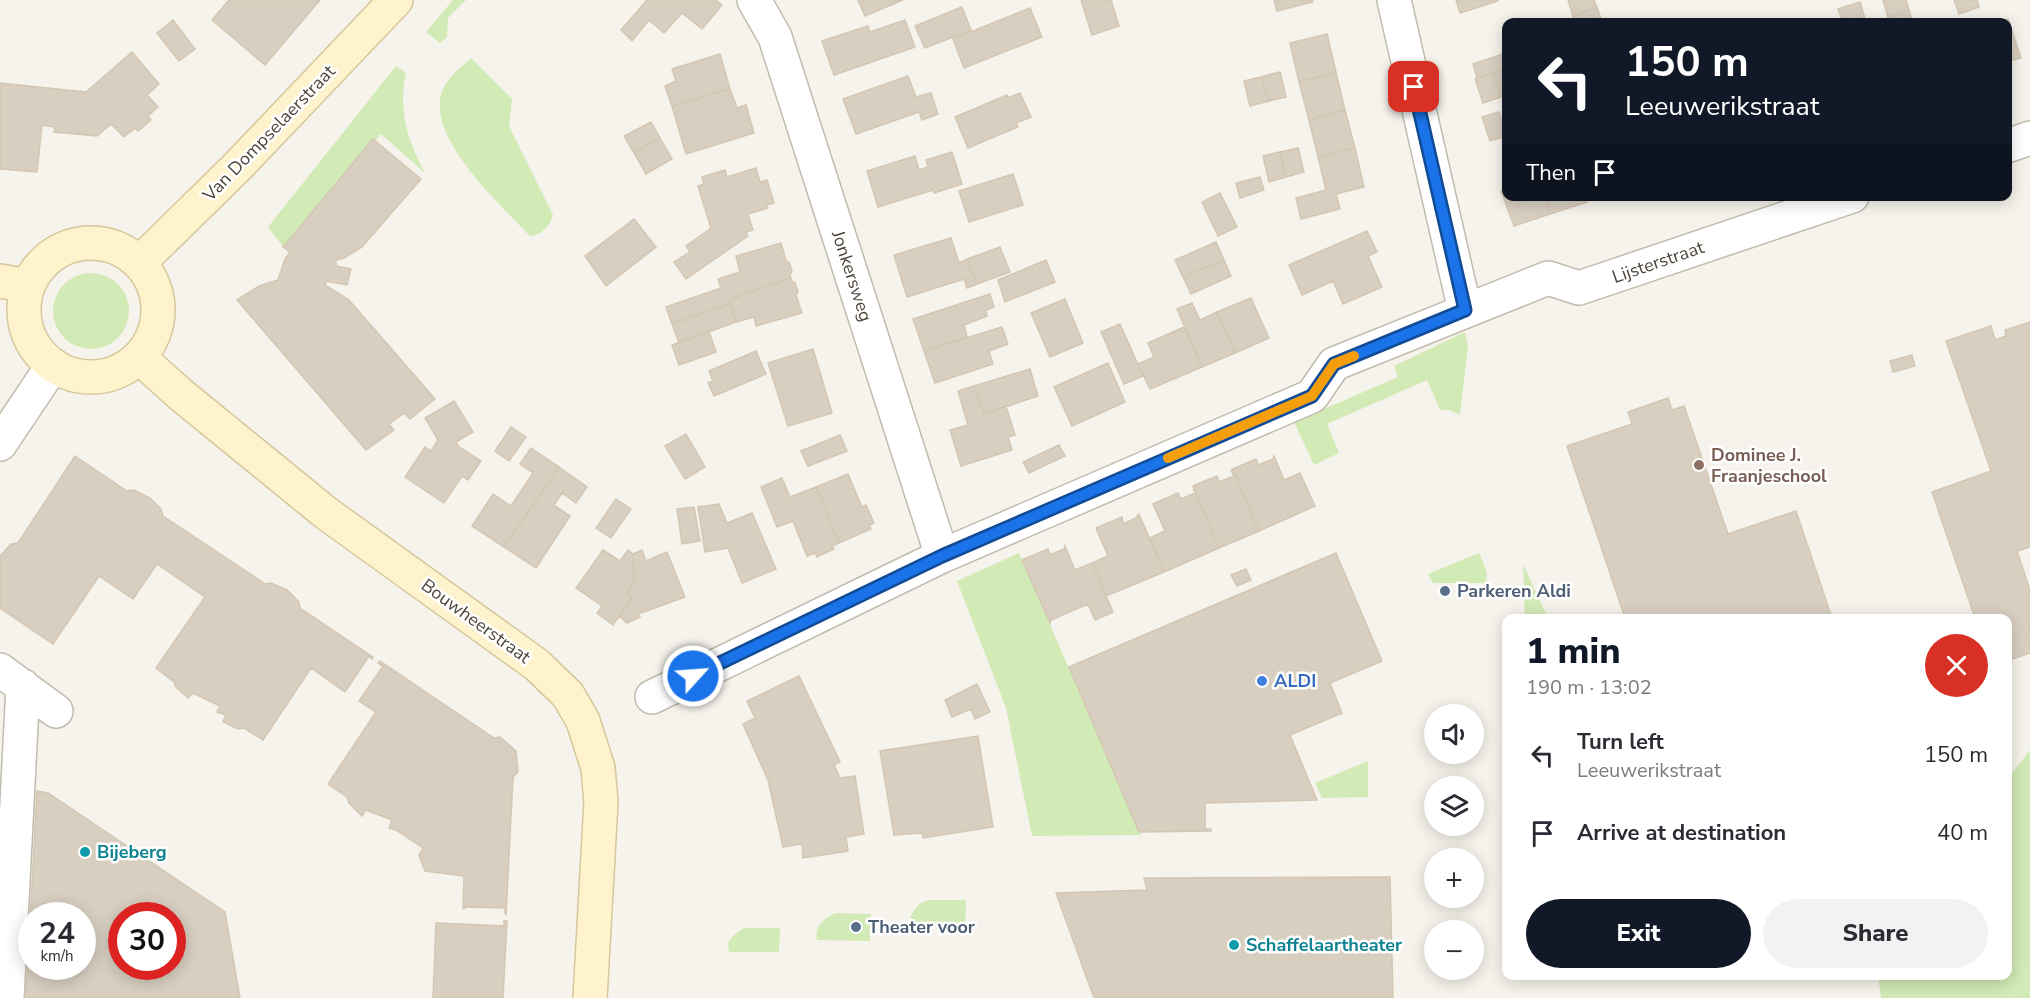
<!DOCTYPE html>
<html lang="en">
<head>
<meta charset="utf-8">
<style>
  :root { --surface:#fff; --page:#f2f2f3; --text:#2b2b33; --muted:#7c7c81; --accent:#111827 }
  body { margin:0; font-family:"Nunito Sans",sans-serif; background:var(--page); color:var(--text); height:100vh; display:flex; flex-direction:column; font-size:22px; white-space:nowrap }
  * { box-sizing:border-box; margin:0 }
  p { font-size:20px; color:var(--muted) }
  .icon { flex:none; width:33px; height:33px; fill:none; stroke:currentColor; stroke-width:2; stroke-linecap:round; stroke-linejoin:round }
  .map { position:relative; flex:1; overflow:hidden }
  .drawer { position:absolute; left:1502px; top:614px; width:510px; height:366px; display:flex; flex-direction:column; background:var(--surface); border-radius:12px; box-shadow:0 3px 15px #0003 }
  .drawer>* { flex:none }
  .top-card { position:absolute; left:1502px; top:18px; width:510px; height:183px; border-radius:12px; box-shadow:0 3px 15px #0003; background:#111827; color:#fff; overflow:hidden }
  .controls { position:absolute; left:1424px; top:704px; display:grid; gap:12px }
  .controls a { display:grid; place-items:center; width:60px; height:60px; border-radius:50%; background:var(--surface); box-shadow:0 3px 15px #0003; font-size:30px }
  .speed { position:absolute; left:18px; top:902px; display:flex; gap:12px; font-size:30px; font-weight:700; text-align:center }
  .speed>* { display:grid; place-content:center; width:78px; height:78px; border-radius:50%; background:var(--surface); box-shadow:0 3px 15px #0003; line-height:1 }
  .speed small { font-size:15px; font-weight:400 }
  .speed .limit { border:9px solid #d22; background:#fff; color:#111 }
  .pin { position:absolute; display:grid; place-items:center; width:51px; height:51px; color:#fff; margin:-26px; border-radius:12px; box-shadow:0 3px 9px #0006 }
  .me { position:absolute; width:66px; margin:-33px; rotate:64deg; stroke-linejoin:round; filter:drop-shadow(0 0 4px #0008) }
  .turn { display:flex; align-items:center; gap:21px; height:126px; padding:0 24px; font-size:27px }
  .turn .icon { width:78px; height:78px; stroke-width:2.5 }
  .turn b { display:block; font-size:42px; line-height:51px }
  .then { display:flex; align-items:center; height:57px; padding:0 24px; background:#0003; gap:12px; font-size:22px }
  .round { display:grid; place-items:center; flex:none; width:63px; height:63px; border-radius:32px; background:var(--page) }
  .summary { display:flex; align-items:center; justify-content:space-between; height:102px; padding:0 24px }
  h1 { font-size:36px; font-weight:800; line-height:45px; color:var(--accent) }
  .cta { display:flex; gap:12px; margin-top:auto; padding:12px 24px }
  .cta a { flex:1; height:69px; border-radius:36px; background:var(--accent); color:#fff; font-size:24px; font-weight:800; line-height:69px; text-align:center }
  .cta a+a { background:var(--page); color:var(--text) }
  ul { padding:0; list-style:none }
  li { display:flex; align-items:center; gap:18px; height:78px; padding:0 24px }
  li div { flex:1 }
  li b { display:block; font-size:22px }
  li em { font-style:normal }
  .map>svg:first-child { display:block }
</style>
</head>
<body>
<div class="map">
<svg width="2030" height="998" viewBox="0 0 2030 998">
  <rect width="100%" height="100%" fill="#f6f3ec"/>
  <!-- green -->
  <path fill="#d2eab5" d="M 453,0 L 466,0 L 448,18 L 447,37 L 440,43 L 426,32 Z
    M 471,58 L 512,99 L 509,126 L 553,215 C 550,226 542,235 530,236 L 525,231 C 497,201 423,134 443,89 C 449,76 461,67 471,58 Z
    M 396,66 L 406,73 C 398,110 407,140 425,173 L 381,134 L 283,247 L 268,227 Z
    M53 311a38 38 0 1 1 76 0a38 38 0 1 1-76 0Z
    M 1465,332 L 1468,347 L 1460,415 L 1449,410 L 1440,410 L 1427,380 L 1327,424 L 1339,453 L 1314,465 L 1294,422 L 1398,377 L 1394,366 Z
    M 1019,553 L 1141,835 L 1032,836 L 1006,708 L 957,581 Z
    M 1479,553 L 1487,572 L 1486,583 L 1433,583 L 1428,574 Z
    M 1523,564 L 1548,618 L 1525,618 Z
    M 2030,750 L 2030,998 L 1881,998 L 1878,975 L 2007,975 L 2007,780 Z
    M 1368,761 L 1368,797 L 1322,798 L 1315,783 Z
    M 929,900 L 966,900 L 965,926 L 913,926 L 910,920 C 913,909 918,903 929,900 Z
    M 835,913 L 871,914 L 870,941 L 817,940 C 814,926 824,919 835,913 Z
    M 744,928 L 780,928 L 779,952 L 729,952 L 728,943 L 733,936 Z"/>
  <!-- building -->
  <path fill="#d8cfc1" stroke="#d3c7b4" stroke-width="1.5" fill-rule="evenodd" d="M 229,0 L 320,0 L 265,65 L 212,20 Z
    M 647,0 L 716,0 L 722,5 L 702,29 L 682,13 L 664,33 L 649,20 L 632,41 L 621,30 Z
    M 858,0 L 903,0 L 865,16 Z
    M 1081,0 L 1111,0 L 1119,26 L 1092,35 Z
    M 1274,0 L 1312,0 L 1313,2 L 1277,11 Z
    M 1456,0 L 1498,0 L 1498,1 L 1460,13 Z
    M 1568,0 L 1594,0 L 1597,7 L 1573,16 Z
    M 1883,0 L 1906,0 L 1909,10 L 1888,17 Z
    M 1954,0 L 1977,0 L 1979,7 L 1959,14 Z
    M 1860,2 L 1866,22 L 1843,22 L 1838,9 Z
    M 962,7 L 971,30 L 925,48 L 915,26 Z
    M 1597,7 L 1602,22 L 1575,22 L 1573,16 Z
    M 1030,8 L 1042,37 L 964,68 L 953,39 Z
    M 1909,10 L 1913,22 L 1890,22 L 1888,17 Z
    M 2008,19 L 2021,58 L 2007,62 L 2007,22 L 1997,22 Z
    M 173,20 L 195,49 L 179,61 L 157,33 Z
    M 905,20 L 915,47 L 834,75 L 822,41 L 868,26 L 870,32 Z
    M 1327,34 L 1336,72 L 1299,82 L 1290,43 Z
    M 132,52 L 159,84 L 147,95 L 158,107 L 148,116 L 151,120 L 138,131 L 135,128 L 124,137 L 111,124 L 97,136 L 54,132 L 55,127 L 42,125 L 37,172 L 0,169 L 0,83 L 86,92 Z
    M 1506,53 L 1506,68 L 1477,78 L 1473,64 Z
    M 720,54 L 730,89 L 672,106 L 665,86 L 676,81 L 672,69 Z
    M 1506,68 L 1506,95 L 1501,97 L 1493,73 Z
    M 1280,72 L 1286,97 L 1269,101 L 1261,77 Z
    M 1336,73 L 1345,110 L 1309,120 L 1299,82 Z
    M 1493,73 L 1501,97 L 1483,103 L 1475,79 Z
    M 908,76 L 916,97 L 931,93 L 938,114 L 922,120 L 919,112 L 856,134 L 843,99 Z
    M 1261,77 L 1269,101 L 1250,106 L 1244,81 Z
    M 730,89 L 737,108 L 746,105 L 754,133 L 686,154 L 672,106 Z
    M 1020,93 L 1031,117 L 1016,123 L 1018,127 L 968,148 L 955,117 L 1007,95 L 1008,98 Z
    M 1345,110 L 1355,148 L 1318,157 L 1309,120 Z
    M 1499,112 L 1506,136 L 1490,141 L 1482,117 Z
    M 651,122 L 660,138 L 634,153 L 624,136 Z
    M 660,138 L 672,159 L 646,174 L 634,153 Z
    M 373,139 L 421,179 L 362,247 L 344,258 L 336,260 L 336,266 L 351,269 L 347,285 L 326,281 L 325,285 L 349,300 L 435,399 L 410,419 L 404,413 L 389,424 L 394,430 L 366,450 L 237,300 L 259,286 L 278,280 L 285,259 L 290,252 L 283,247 Z
    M 1298,148 L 1304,172 L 1286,177 L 1280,152 Z
    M 1355,148 L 1364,187 L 1336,194 L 1340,209 L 1301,219 L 1296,198 L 1326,190 L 1318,157 Z
    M 952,152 L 962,184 L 934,193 L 933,190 L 878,207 L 867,171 L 915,156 L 919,170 L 928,167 L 926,160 Z
    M 1280,152 L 1286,177 L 1269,182 L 1263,156 Z
    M 756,168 L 760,182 L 767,180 L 774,203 L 767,205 L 768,208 L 748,214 L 753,230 L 746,232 L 748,236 L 686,279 L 674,262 L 690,252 L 686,246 L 711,228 L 698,186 L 704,184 L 702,177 L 725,170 L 727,177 Z
    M 1013,174 L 1023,205 L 969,222 L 959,191 Z
    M 1260,177 L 1264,190 L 1240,198 L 1236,183 Z
    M 1506,189 L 1506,196 L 1544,196 L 1550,214 L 1514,226 L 1501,191 Z
    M 1220,193 L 1237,227 L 1218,236 L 1202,202 Z
    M 1544,196 L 1585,196 L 1587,202 L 1550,214 Z
    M 634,219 L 656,247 L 606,286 L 585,256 Z
    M 1367,231 L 1377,252 L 1368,256 L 1382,287 L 1343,304 L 1333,281 L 1302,295 L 1289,265 Z
    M 951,238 L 959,263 L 967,259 L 977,284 L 967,288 L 964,279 L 907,297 L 894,255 Z
    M 1216,242 L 1224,260 L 1183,277 L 1175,260 Z
    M 781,243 L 786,261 L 789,262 L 792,271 L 790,275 L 791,278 L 746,293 L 729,301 L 730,304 L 672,324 L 666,307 L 721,288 L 718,279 L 740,272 L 736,256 Z
    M 1000,247 L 1010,272 L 977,284 L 967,259 Z
    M 1046,260 L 1055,282 L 1005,302 L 998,280 Z
    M 1224,260 L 1231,276 L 1191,294 L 1183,277 Z
    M 791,278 L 792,281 L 795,283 L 798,292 L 796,295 L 802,313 L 756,326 L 754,317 L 736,322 L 729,301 L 746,293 Z
    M 990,294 L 994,307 L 986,310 L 987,316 L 964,325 L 967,337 L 924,351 L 913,319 Z
    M 1251,298 L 1269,338 L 1235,353 L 1217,312 Z
    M 1065,299 L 1083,343 L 1050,357 L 1031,313 Z
    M 1192,303 L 1200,320 L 1217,312 L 1235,353 L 1202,367 L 1177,309 Z
    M 730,304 L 736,322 L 679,343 L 672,324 Z
    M 2030,322 L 2030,547 L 2017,551 L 2030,590 L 2030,653 L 2007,661 L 2007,618 L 1975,618 L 1932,492 L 1991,471 L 1946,341 L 1991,326 L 1995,340 L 2006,336 L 2005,330 Z
    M 1120,324 L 1143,376 L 1124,384 L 1101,332 Z
    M 1002,327 L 1008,344 L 989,351 L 993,364 L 935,383 L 924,351 Z
    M 1184,327 L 1202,367 L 1150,389 L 1138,364 L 1154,357 L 1148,343 Z
    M 709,331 L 716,352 L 679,365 L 672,345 Z
    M 813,349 L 832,413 L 788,426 L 768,363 Z
    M 756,351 L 766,374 L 714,396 L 708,383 L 713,381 L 709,371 Z
    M 1912,355 L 1915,366 L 1893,372 L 1890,361 Z
    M 1108,363 L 1125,402 L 1072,426 L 1054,387 Z
    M 1030,369 L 1038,396 L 984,414 L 974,386 Z
    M 974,386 L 984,414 L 1006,406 L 1015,435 L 1008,437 L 1012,450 L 961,466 L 950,430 L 968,425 L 958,391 Z
    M 1668,398 L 1672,410 L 1684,406 L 1728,534 L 1796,511 L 1832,618 L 1625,618 L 1567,446 L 1632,424 L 1628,412 Z
    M 454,401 L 473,432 L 456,442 L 459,447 L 481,461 L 468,480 L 462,476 L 444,503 L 405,477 L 425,447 L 431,451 L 438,440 L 425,418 Z
    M 511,427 L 526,437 L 509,461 L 495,451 Z
    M 686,434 L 705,467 L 685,479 L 665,446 Z
    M 840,435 L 847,451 L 808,466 L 801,451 Z
    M 1059,445 L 1065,456 L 1029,473 L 1023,462 Z
    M 531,448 L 559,467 L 504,547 L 472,526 L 493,494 L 511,506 L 533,473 L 520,464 Z
    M 75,456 L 127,491 L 134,490 L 150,498 L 161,509 L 163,516 L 265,584 L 271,583 L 287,590 L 299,602 L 300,608 L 373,657 L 372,659 L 369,656 L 345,692 L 311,668 L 263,740 L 244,728 L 238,729 L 223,722 L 226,715 L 217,712 L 220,706 L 193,693 L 188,698 L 176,687 L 174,682 L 156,668 L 205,597 L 157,564 L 133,599 L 99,576 L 53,644 L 0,608 L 0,556 L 11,544 L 18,543 Z
    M 1274,456 L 1284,480 L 1300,473 L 1315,506 L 1259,531 L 1233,469 L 1256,459 L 1258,465 L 1273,459 Z
    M 559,467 L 587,487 L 576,503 L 562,493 L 554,505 L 570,516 L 536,568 L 504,547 Z
    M 1233,469 L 1259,531 L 1219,548 L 1193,486 L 1217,476 L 1219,482 L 1234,476 L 1231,470 Z
    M 848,474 L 862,507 L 866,505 L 874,523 L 869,525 L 871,529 L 839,543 L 816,487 Z
    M 782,478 L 790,497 L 816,487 L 839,543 L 832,546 L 834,549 L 817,557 L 815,553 L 807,556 L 793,521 L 777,527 L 761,487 Z
    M 1193,486 L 1219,548 L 1164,572 L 1150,538 L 1165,531 L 1153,504 L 1178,493 L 1181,499 L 1195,493 Z
    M 616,499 L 631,509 L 611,538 L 596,528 Z
    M 719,504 L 727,523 L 752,513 L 776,569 L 742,583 L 728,548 L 705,552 L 698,507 Z
    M 694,507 L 700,541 L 682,544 L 677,509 Z
    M 1139,514 L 1164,572 L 1106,596 L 1092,563 L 1108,556 L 1096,528 L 1122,517 L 1123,524 L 1138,517 L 1137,516 Z
    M 1065,546 L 1075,570 L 1092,563 L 1113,612 L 1095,620 L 1088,604 L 1051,620 L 1050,623 L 1022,560 L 1048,549 L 1050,555 L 1064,549 Z
    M 603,550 L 620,561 L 628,550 L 633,554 L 634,582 L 627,593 L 632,598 L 613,625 L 597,613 L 602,606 L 576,588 Z
    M 642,550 L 646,561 L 667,552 L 685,597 L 638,614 L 640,617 L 627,623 L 619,616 L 632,598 L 627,593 L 634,582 L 633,554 Z
    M 1336,553 L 1382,661 L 1330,683 L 1342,713 L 1290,735 L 1317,800 L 1205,803 L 1205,829 L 1211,829 L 1211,831 L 1139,832 L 1069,667 Z
    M 1246,569 L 1251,580 L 1237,586 L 1231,575 Z
    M 380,661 L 494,738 L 500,737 L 516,751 L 518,772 L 513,777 L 506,914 L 505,913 L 505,908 L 465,907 L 464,909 L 463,908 L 464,876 L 425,871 L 419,855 L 423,848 L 396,830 L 389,828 L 392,820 L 366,810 L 362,816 L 349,803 L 347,797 L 328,784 L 376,712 L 359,701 L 383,666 L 378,663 Z
    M 799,676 L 840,762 L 834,765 L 840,778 L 855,776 L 864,834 L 846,837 L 848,851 L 803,858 L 802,844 L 783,847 L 768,780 L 743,724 L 755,718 L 747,701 Z
    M 977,684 L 990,712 L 975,719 L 971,709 L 952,717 L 945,700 Z
    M 978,736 L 993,827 L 923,838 L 922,833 L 894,835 L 880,751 Z
    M 37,791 L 48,793 L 225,912 L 240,998 L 26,998 ZM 32,915 L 82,915 L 82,966 L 32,966 ZM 122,915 L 172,915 L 172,966 L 122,966 Z
    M 1390,877 L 1393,998 L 1094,998 L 1056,893 L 1147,890 L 1144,878 Z
    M 504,921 L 507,921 L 503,998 L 433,998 L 436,923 L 504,926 Z"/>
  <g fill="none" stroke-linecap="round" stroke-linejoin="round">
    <defs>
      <path id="minor" d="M 754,0 L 775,37 L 942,556
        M 1394,0 L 1465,311
        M 2007,146 L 2030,138
        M 0,444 L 53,365
        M 0,670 L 56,711
        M 652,697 L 942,556 L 1312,396 L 1334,364 L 1548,278 L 1579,288 L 1852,196
        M 7,998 L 23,686"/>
      <path id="secondary" d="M24 310a67 67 0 1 1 134 0a67 67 0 1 1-134 0Z
        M 139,263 L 238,166 L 396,0
        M 0,281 L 28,286
        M 139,357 L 180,394 L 326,513 L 537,665 L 568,695 L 583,721 L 598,768 L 601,802 L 590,998"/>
    </defs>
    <!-- minor casing -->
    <use href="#minor" stroke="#c2bbae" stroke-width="36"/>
    <!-- secondary casing -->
    <use href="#secondary" stroke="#d6c79b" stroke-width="36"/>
    <!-- minor -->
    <use href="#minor" stroke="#fff" stroke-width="33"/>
    <!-- secondary -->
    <use href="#secondary" stroke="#fff3cd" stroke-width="33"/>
  </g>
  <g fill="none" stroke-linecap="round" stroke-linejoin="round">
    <defs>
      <path id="route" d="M 693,676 L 942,556 L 1312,396 L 1334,364 L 1465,310 L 1414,87"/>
    </defs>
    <!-- route casing -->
    <use href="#route" stroke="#114b97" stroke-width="15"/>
    <!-- route -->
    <use href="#route" stroke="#1a73e8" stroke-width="10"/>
    <!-- slow -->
    <path stroke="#f59e0b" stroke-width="10" d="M 1168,458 L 1312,396 L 1334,364 L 1354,356"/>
  </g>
  <!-- markers -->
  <circle fill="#8d6e63" stroke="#fff" stroke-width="2" cx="1699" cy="465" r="6"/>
  <g fill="#5c6f8a" stroke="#fff" stroke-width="2">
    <circle cx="1445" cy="591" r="6"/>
    <circle cx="856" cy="927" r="6"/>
  </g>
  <circle fill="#3f7fe0" stroke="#fff" stroke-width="2" cx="1262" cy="681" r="6"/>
  <g fill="#0f9aa8" stroke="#fff" stroke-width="2">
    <circle cx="85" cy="852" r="6"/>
    <circle cx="1234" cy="945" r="6"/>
  </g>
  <g text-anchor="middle" stroke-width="5" stroke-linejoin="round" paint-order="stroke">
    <!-- street labels -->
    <g font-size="18" fill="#4b4439" stroke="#fff">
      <text transform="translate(269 133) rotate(-46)" y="6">Van Dompselaerstraat</text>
      <text transform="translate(1658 262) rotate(-19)" y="6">Lijsterstraat</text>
      <text transform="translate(852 276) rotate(72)" y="6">Jonkersweg</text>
      <text transform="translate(476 621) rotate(36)" y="6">Bouwheerstraat</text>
    </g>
    <!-- education labels -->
    <g font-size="18" font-weight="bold" fill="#785e54" stroke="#fff" text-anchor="start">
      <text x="1711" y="461">Dominee J.<tspan x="1711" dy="21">Fraanjeschool</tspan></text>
    </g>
    <!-- service labels -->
    <g font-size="18" font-weight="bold" fill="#4e5e75" stroke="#fff" text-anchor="start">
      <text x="1457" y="597">Parkeren Aldi</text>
      <text x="868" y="933">Theater voor</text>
    </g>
    <!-- shop labels -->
    <g font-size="18" font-weight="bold" fill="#366cbe" stroke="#fff" text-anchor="start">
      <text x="1274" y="687">ALDI</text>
    </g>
    <!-- culture labels -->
    <g font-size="18" font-weight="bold" fill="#0d838f" stroke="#fff" text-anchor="start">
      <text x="97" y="858">Bijeberg</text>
      <text x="1246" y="951">Schaffelaartheater</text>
    </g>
  </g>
</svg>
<div class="controls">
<a><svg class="icon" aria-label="sound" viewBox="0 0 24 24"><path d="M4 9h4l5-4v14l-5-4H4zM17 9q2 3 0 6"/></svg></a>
<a><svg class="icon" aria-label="layers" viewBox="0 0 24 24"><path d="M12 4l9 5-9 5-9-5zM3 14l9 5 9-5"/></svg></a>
<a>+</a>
<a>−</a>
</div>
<div class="speed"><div>24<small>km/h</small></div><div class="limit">30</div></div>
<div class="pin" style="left:1414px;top:87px;background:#d93025"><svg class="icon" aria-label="arrive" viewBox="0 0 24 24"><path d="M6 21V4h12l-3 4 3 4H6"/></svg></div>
<svg class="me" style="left:693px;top:676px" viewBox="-20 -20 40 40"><circle r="17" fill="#1a73e8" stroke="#fff" stroke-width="3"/><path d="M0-11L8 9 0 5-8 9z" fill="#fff"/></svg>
<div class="top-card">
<div class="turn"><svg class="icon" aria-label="left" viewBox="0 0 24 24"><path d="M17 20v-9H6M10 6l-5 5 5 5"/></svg><div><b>150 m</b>Leeuwerikstraat</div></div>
<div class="then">Then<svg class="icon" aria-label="arrive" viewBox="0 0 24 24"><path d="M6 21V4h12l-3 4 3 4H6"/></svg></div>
</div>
<section class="drawer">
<div class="summary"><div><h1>1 min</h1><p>190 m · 13:02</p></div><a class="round" style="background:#d93025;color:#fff"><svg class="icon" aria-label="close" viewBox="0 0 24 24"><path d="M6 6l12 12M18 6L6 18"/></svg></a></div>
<ul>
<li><svg class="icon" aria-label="left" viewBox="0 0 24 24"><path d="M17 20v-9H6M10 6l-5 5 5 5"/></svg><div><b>Turn left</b><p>Leeuwerikstraat</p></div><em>150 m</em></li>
<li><svg class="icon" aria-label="arrive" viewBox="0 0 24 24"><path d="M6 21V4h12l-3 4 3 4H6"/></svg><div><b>Arrive at destination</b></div><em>40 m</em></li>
</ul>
<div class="cta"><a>Exit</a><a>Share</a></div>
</section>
</div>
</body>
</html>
